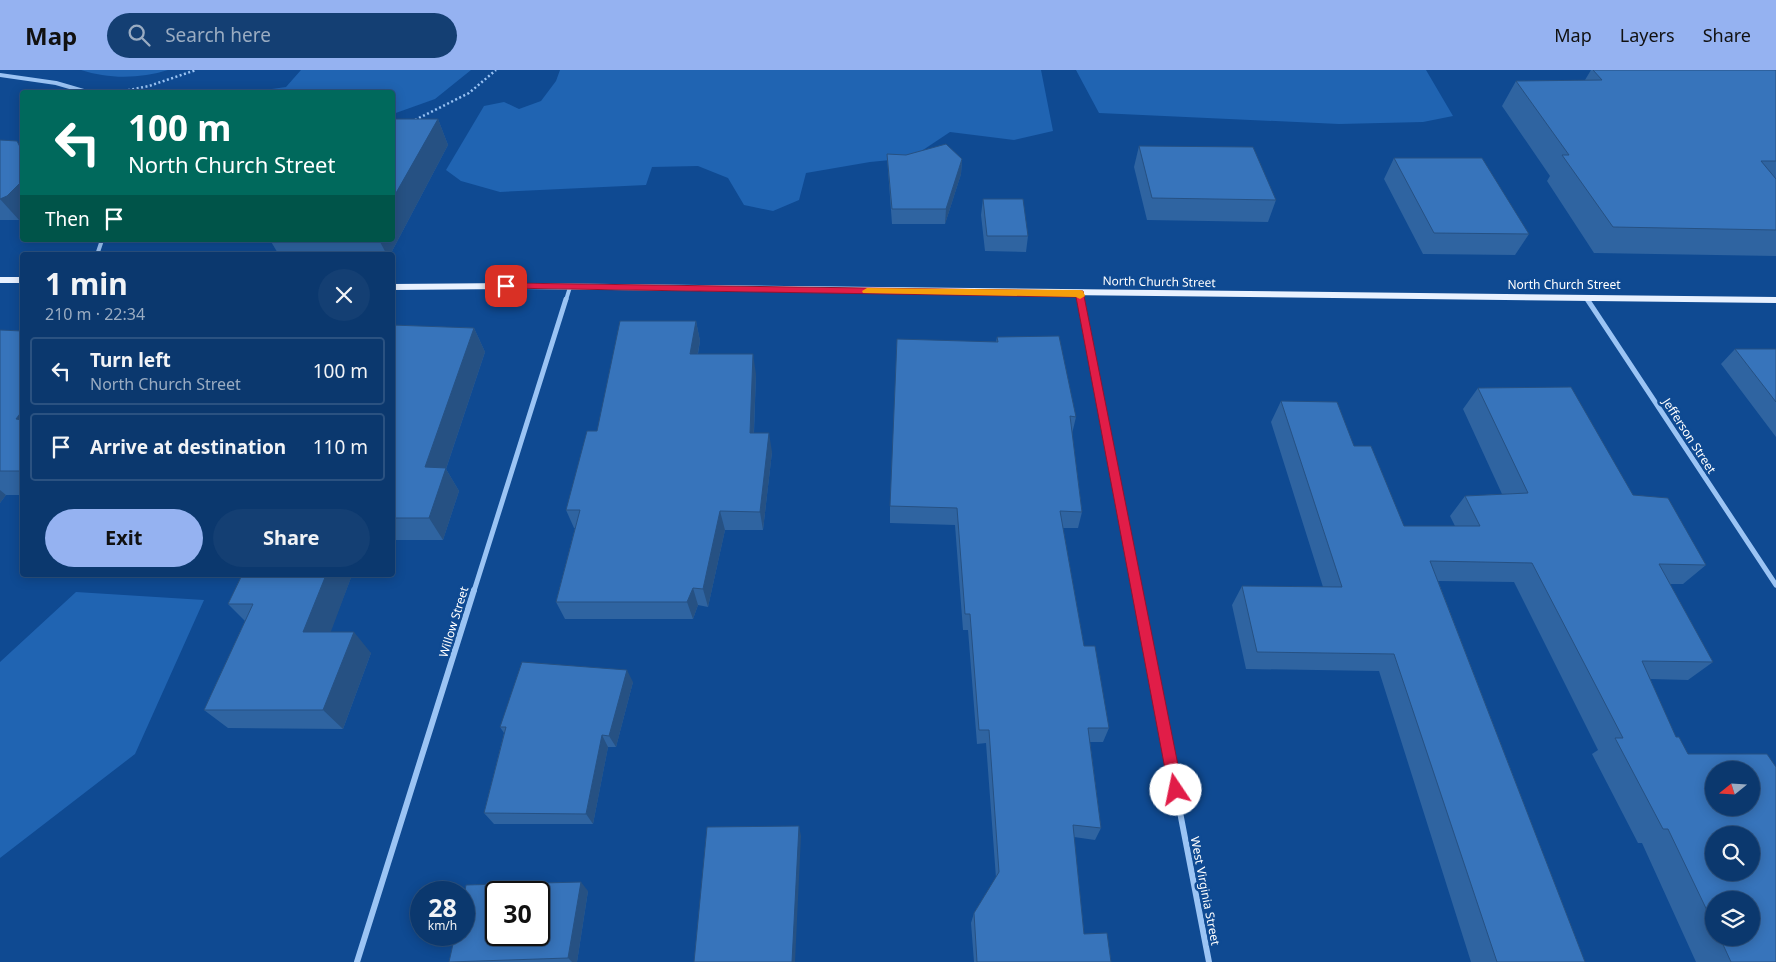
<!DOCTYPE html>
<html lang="en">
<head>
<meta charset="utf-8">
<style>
  :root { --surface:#0b386e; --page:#143f73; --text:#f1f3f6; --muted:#9aacc2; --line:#2b5281; --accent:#95b2f1 }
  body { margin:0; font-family:"Noto Sans",sans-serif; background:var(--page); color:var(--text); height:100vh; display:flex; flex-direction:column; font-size:19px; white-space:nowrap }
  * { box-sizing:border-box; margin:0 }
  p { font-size:16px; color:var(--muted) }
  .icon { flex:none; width:28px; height:28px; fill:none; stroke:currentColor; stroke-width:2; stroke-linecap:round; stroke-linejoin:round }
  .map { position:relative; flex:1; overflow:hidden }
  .side { position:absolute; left:20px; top:182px; width:375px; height:325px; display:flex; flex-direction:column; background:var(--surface); border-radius:5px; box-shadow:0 2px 12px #0003,0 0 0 1px var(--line) }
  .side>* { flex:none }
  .hud { position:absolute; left:20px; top:20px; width:375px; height:152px; border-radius:5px; box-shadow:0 2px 12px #0003,0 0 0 1px var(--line); background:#00695c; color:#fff; overflow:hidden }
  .needle { width:32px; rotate:252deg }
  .fabs { position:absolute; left:1705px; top:691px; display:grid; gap:10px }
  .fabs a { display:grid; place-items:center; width:55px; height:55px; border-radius:50%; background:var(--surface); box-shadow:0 2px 12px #0003,0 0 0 1px var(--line); font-size:25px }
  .speed { position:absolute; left:410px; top:811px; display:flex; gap:10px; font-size:25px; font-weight:700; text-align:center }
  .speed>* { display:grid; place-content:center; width:65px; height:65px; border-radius:50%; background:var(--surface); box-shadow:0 2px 12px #0003,0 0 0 1px var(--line); line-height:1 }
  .speed small { font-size:12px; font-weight:400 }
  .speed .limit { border:2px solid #111; border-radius:8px; background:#fff; color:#111 }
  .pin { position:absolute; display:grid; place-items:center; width:42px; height:42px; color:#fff; margin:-21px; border-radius:10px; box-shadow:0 2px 8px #0006 }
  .me { position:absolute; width:55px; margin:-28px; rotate:349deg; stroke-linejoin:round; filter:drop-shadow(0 0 4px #0008) }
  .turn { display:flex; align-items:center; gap:18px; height:105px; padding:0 25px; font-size:22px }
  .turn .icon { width:65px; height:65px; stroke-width:2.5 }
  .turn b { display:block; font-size:35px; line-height:42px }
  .then { display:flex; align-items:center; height:48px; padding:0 25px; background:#0003; gap:10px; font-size:19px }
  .round { display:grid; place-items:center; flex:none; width:52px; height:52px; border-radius:26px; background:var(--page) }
  .head { display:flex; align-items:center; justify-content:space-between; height:85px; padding:0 25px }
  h1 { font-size:30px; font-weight:700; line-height:38px }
  .button { display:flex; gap:10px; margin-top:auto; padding:10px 25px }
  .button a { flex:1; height:58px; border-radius:30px; background:var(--accent); color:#111; font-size:20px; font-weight:700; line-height:58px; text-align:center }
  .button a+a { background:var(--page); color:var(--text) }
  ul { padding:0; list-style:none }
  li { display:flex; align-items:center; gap:15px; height:68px; margin:0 10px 8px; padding:0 15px; border:2px solid var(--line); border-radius:5px }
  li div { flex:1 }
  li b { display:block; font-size:19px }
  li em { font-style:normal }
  header { display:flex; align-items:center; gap:30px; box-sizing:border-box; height:70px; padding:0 25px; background:var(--accent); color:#111 }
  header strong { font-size:24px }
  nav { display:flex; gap:28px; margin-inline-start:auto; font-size:18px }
  .search { width:350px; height:45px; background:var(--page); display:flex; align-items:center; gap:12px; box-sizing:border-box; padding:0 18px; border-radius:28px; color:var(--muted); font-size:19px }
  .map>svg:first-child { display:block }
</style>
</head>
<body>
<header>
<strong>Map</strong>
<div class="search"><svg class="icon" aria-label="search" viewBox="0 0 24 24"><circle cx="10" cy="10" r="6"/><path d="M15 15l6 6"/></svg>Search here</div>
<nav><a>Map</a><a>Layers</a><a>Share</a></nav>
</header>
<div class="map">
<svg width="1776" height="892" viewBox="0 0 1776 892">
  <rect width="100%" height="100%" fill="#0f4a92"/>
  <!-- green -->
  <path fill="#2064b2" d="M 81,0 L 168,0 C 140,9 108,9 81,0 Z
    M 301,0 L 471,0 L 435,29 L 393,44 L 392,22 L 250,22 L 286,17 Z
    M 560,0 L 1041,0 L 1053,61 L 1014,70 L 950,62 L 911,88 L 870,92 L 806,103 L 799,130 L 773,141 L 744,135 L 728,108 L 698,96 L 652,97 L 646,115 L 500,122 L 461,111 L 446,100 L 484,36 L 504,32 L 519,39 L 541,31 L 556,11 Z
    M 1076,0 L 1426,0 L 1453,46 L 1423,52 L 1339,54 L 1099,43 Z
    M 76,522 L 204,530 L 135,684 L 0,788 L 0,592 Z"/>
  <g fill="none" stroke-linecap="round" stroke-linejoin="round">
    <!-- path -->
    <path stroke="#9bc4f4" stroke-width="2.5" stroke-dasharray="2 2.5" stroke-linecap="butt" d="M 119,22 L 149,16 L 196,0
      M 415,50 L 469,23 L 496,0"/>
    <!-- street-far2 -->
    <path stroke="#9bc4f4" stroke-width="4" d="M 0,5 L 56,13 L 87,22
      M 97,185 L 102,170
      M 1080,223 L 1081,230
      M 1586,227 L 1588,230
      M 566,230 L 570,217"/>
    <!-- street-far1 -->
    <path stroke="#9bc4f4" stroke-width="5" d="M 1081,229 L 1138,521
      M 1587,229 L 1776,515
      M 474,521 L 566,229"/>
    <!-- street -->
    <path stroke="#9bc4f4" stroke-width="6" d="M 1137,520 L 1209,892
      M 357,892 L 474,520"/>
    <!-- primary -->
    <path fill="#e8f1ff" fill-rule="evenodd" d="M 0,207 L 22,207 L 22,213 L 0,213 Z
      M 524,213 L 1776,227 L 1776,233 L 524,219 L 392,220 L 392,214 Z"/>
  </g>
  <!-- wall -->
  <path fill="#2f64a1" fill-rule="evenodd" d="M 1591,0 L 1776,0 L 1776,186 L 1594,183 L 1547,111 L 1550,106 L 1502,36 L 1516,11 L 1585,10 Z
    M 438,49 L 448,75 L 390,185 L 279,185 L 270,170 L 392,170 Z
    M 0,70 L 22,78 L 22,149 L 19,150 L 0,150 Z
    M 1139,76 L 1276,130 L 1268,152 L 1147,150 L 1134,97 Z
    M 887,84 L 962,89 L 961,104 L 945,154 L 892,154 L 888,100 Z
    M 1394,88 L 1529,164 L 1515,185 L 1423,184 L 1384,109 Z
    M 983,129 L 1028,166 L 1026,182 L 985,181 L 981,145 Z
    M 696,251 L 700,271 L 698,284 L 756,304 L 754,363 L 772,382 L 763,460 L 725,460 L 708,537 L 698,535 L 693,549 L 565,549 L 556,532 L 575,458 L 574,458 L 566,440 Z
    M 392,255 L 474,258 L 485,282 L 446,399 L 459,421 L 443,470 L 392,470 Z
    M 0,260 L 22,261 L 22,425 L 6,425 L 0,433 Z
    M 997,267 L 1076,347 L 1072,364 L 1082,442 L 1078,458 L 1063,458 L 1084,576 L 1109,658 L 1103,672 L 1090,672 L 1101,758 L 1095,770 L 1074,767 L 1084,864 L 1111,892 L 974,892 L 971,853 L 974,843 L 996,808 L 986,673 L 977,674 L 968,560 L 963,560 L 955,455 L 890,453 L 890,436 L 996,272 Z
    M 1735,279 L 1776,279 L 1776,367 L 1721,294 Z
    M 1478,318 L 1633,425 L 1706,495 L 1683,514 L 1670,514 L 1713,592 L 1688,610 L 1650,609 L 1776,892 L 1696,892 L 1642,773 L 1638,773 L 1592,684 L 1598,680 L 1514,512 L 1438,511 L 1585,892 L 1471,892 L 1379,601 L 1246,599 L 1232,535 L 1242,516 L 1323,517 L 1271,352 L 1281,331 L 1354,376 L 1404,456 L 1455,456 L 1450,446 L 1465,426 L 1502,424 L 1463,339 ZM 1714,830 L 1751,868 L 1714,868 Z
    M 242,505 L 352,505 L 330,562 L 371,583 L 343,659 L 228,658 L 204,640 L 245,551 L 228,534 Z
    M 633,612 L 616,677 L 608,677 L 593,754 L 494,754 L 484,743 L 504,663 L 500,657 Z
    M 588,821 L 577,892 L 449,892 Z"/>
  <!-- shaded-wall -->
  <path fill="#265183" d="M 438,49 L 448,75 L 390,185 L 387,185 L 379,170 L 392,170 L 392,130 Z
    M 962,89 L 961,104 L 945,154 L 946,139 Z
    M 22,111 L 22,149 L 19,150 L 0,129 Z
    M 696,251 L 700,271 L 694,303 L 690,284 Z
    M 474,258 L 485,282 L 446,399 L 459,421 L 443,470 L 429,448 L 425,397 Z
    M 753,284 L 756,304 L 753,382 L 750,363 Z
    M 22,341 L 22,355 L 16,349 Z
    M 769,363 L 772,382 L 763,460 L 760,442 Z
    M 0,420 L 6,425 L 0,433 Z
    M 720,441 L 725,460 L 708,537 L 703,519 Z
    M 326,505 L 352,505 L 323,583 L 303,562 Z
    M 693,518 L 698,535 L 693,549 L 687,532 Z
    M 354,562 L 371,583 L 343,659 L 323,640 Z
    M 627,600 L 633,612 L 616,677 L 609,666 Z
    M 602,665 L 608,677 L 593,754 L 586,744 Z
    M 799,756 L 801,766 L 795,892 L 792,892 Z
    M 581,812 L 588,821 L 577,892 L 572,892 L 568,888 Z"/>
  <!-- building -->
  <path fill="#3774bb" stroke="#265183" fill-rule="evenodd" d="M 1593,0 L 1776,0 L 1776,91 L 1761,91 L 1776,109 L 1776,160 L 1613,157 L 1562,85 L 1569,85 L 1516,11 L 1602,10 Z
    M 392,49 L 438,49 L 392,130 Z
    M 0,70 L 17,71 L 22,81 L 22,111 L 7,126 L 0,129 Z
    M 946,74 L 962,89 L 946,139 L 892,139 L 887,84 L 906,85 Z
    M 1139,76 L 1253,77 L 1276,130 L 1152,128 Z
    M 1394,88 L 1482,88 L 1529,164 L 1434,163 Z
    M 983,129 L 1023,129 L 1028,166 L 987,166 Z
    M 620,251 L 696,251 L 690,284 L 753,284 L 750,363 L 769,363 L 760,442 L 720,441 L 703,519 L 693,518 L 687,532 L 556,532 L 580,440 L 566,440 L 587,361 L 597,361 Z
    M 392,255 L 474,258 L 425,397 L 446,398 L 429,448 L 392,448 Z
    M 0,260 L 22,261 L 22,341 L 16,349 L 22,350 L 22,401 L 0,401 Z
    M 1059,266 L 1076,347 L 1070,346 L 1082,442 L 1060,441 L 1084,576 L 1095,576 L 1109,658 L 1088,658 L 1101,758 L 1073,755 L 1084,864 L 1107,863 L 1111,892 L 977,892 L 974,843 L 999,802 L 989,660 L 979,660 L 970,544 L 965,544 L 957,438 L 890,436 L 897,269 L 998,272 L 997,267 Z
    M 1735,279 L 1776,279 L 1776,332 Z
    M 1571,317 L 1633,425 L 1668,428 L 1706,495 L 1659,494 L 1713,592 L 1642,591 L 1676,667 L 1679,667 L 1688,684 L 1767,684 L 1776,697 L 1776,892 L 1731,892 L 1720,868 L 1751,868 L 1751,830 L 1714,830 L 1714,855 L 1668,759 L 1663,759 L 1615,668 L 1623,668 L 1532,493 L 1430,491 L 1585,892 L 1497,892 L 1394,584 L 1257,582 L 1242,516 L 1342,517 L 1281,331 L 1337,332 L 1354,376 L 1371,376 L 1404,456 L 1480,456 L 1465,426 L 1528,423 L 1478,318 ZM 1714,700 L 1751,700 L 1751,738 L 1714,738 ZM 1714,765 L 1751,765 L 1751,802 L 1714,802 Z
    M 242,505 L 326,505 L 303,562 L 354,562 L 323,640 L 204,640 L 253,534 L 228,534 Z
    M 522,592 L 627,600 L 609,666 L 602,665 L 586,744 L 484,743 L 506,657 L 500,657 Z
    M 799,756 L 792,892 L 694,892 L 707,757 Z
    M 581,812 L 568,888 L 449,892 L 455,865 L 464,865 L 464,826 L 466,815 ZM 496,822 L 539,822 L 539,865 L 496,865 Z"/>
  <!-- route -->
  <path fill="#e11d48" stroke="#92132f" d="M 506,213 L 1083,221 L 1183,720 L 1181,725 L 1176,727 L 1171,725 L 1169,720 L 1076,227 L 502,218 L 502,214 Z"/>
  <!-- slow -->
  <path fill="#f59e0b" d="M 867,218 L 1080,220 L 1083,221 L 1085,226 L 1080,229 L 1076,227 L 863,223 L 862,221 Z"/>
  <g text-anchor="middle" stroke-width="5" stroke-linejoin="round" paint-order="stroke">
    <!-- street labels -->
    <g font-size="12" fill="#fff" stroke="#0f4a92">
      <text transform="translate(1159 212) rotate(1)" y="4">North Church Street</text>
      <text x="1564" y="219">North Church Street</text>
      <text transform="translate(1689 366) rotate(57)" y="4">Jefferson Street</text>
      <text transform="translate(454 552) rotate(-73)" y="4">Willow Street</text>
      <text transform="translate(1205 821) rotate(79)" y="4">West Virginia Street</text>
    </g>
  </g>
</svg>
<div class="fabs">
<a><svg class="needle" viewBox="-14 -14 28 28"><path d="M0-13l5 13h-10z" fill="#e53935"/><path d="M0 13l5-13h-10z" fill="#9aacc2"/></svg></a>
<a><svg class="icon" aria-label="search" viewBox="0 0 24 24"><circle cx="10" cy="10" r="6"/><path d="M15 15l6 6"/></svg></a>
<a><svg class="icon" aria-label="layers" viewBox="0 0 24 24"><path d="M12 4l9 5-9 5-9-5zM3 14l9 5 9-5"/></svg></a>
</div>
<div class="speed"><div>28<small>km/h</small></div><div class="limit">30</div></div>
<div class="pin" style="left:506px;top:216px;background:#d93025"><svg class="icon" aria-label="arrive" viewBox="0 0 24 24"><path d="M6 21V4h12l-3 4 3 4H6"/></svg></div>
<svg class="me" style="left:1176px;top:720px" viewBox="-20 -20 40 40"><circle r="19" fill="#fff"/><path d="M0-13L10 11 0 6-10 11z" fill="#e11d48"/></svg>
<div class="hud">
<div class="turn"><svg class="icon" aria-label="left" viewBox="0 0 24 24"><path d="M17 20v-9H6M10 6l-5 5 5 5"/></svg><div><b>100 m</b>North Church Street</div></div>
<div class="then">Then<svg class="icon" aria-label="arrive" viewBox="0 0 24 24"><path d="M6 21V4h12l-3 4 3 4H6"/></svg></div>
</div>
<section class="side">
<div class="head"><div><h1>1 min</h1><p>210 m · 22:34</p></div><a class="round"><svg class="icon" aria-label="close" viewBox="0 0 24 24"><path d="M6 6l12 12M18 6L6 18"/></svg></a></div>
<ul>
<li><svg class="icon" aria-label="left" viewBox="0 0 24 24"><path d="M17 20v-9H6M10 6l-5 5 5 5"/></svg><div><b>Turn left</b><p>North Church Street</p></div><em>100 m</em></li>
<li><svg class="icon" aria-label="arrive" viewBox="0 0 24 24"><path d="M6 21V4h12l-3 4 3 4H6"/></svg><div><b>Arrive at destination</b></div><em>110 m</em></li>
</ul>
<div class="button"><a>Exit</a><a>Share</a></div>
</section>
</div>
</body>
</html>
